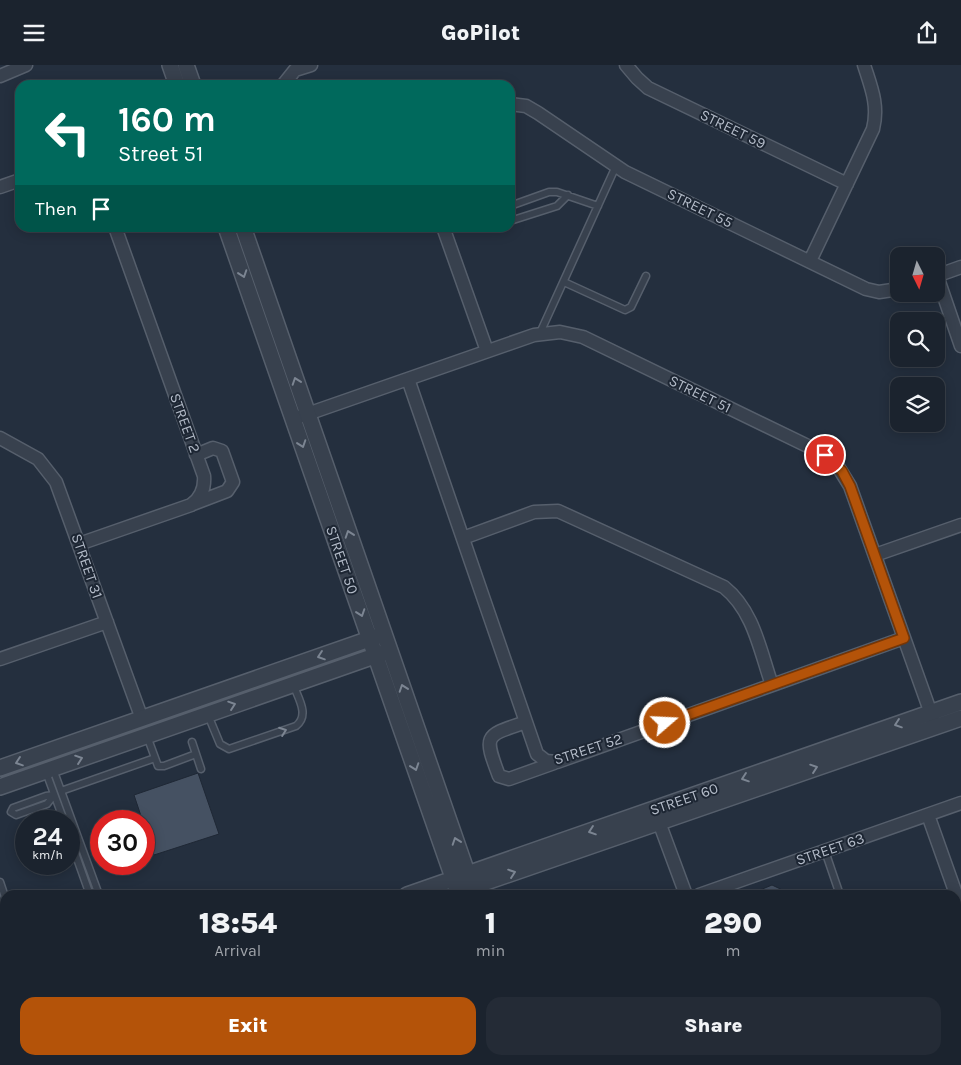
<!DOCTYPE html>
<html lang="en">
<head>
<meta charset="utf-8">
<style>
  :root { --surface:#1b232e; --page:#242b36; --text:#f1f3f6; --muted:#a0a4aa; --line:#39404a; --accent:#b45309 }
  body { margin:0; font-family:Karla,sans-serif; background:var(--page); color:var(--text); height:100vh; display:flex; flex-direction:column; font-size:19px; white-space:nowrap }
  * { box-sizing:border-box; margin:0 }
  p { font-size:16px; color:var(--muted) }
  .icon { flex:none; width:28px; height:28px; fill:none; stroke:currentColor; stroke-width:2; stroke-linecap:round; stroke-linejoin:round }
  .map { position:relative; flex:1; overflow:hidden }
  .sheet { position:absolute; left:0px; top:825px; width:961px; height:175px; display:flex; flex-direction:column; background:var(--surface); border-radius:15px 15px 0 0; box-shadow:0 2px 12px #0003,0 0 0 1px var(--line) }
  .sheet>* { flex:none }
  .guide { position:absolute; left:15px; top:15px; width:500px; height:152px; border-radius:15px; box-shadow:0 2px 12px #0003,0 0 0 1px var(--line); background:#00695c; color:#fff; overflow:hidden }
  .needle { width:32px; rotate:175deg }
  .fabs { position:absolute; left:890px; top:182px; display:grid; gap:10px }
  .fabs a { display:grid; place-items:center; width:55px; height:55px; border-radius:10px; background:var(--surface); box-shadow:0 2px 12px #0003,0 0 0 1px var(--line); font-size:25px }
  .speed { position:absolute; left:15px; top:745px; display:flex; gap:10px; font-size:25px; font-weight:700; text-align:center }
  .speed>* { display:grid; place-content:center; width:65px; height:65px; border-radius:50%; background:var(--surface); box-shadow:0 2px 12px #0003,0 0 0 1px var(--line); line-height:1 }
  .speed small { font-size:12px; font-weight:400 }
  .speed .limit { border:8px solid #d22; background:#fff; color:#111 }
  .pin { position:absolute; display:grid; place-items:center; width:42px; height:42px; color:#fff; margin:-21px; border:2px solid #fff; border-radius:50%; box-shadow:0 1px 5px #0007 }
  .me { position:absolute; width:55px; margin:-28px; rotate:71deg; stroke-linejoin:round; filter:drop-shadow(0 0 4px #0008) }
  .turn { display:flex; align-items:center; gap:18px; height:105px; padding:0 20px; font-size:22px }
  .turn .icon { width:65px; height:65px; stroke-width:2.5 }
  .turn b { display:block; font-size:35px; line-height:42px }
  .then { display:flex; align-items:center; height:48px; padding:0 20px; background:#0003; gap:10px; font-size:19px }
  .eta { display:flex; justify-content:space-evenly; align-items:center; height:85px; text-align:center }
  .eta b { font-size:30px; font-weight:800; line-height:35px }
  .action { display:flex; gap:10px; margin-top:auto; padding:10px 20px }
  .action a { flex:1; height:58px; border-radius:15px; background:var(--accent); color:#fff; font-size:20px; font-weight:800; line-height:58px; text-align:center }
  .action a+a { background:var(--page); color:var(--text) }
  header { display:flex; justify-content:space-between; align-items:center; height:65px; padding:0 20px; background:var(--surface); font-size:22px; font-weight:800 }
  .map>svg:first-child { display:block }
</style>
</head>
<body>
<header><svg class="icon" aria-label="menu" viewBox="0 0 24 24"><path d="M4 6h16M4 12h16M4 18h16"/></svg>GoPilot<svg class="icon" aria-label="share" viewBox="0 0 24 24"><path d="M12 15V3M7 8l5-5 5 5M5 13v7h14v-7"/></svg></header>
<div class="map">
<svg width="961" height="1000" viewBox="0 0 961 1000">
  <rect width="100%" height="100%" fill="#242f3e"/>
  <!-- building -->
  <path fill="#455162" stroke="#1f2835" d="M 198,708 L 219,769 L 154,790 L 134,730 Z
    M 772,820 L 793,830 L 748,830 Z"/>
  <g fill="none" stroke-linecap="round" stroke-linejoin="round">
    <defs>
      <path id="service" d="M 510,141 L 549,127 L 557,127 L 598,141
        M 510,156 L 557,141 L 568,130
        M 564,217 L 625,245 L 631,242 L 646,211
        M 540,268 L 616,101
        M 208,650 L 220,679 L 229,684 L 296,661 C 310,650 298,633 293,619
        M 147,671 L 158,701 L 164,701 L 196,689
        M 192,677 L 201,704
        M 53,704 L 99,830
        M 46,707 L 64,756
        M 61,726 L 155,693
        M 54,730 L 47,739 L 16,750 L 11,747 L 13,743 L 46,731 Z
        M 69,771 L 90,830
        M 825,786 L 840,830
        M 0,817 L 5,832
        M 0,906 L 5,904
        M 55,1000 L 55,995
        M 133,1000 L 149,995"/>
      <path id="minor" d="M 626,0 L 637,13 L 648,23 L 847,119
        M 0,11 L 26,0
        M 283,20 L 295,5 L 311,0
        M 510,39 L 526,41 L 538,48 L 625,107 L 866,224 L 879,227 L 899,224
        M 0,122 L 20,115
        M 443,162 L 487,286
        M 810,196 L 873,64 C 879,40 871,22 864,0
        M 936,211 L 961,202
        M 937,211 L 961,281
        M 408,314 L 537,689 L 546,696 L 557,697 L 904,573
        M 293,354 L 534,270 L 560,267 L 583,272 L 818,386 L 837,400 L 850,421 L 934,657
        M 0,373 L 38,394 L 56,417 L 142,654
        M 193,439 L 227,426 L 233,417 L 222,386 L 213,383 L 196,390
        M 463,473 L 534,447 L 558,446 L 724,522 C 754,546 760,586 772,620
        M 79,479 L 191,440 C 201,433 205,424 204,411 L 115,162
        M 875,490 L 961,460
        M 0,594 L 107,557
        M 526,657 C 485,671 483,669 499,711 L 509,714 L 554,698
        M 656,749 L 686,830
        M 928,750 L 961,843
        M 699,830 L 961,738
        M 0,851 L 5,849
        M 605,995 L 607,1000
        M 298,1000 L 301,995
        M 645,1000 L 659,995"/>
      <path id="tertiary" d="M 170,0 L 177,20
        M 186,0 L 193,20
        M 226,162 L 458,827
        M 243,162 L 472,822
        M 0,703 L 378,571
        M 0,722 L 383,588
        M 463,825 L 961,653
        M 407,830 L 961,637
        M 148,1000 L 149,995
        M 161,1000 L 163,995"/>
    </defs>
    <!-- service casing -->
    <use href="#service" stroke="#565f6c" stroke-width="9"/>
    <!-- minor casing -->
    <use href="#minor" stroke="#565f6c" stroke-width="15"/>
    <!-- tertiary casing -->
    <use href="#tertiary" stroke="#565f6c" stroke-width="18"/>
    <!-- service -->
    <use href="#service" stroke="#38414e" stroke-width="6"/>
    <!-- minor -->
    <use href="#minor" stroke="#38414e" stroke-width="12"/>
    <!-- tertiary -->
    <use href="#tertiary" stroke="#38414e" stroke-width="15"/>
  </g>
  <!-- one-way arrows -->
  <defs><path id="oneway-chevron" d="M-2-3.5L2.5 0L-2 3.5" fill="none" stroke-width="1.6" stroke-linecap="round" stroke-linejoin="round" transform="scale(1.25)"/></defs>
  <g stroke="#7c8592">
    <use href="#oneway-chevron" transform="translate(243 209) rotate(71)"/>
    <use href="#oneway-chevron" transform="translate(296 316) rotate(-109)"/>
    <use href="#oneway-chevron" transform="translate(302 379) rotate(71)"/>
    <use href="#oneway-chevron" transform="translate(349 469) rotate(-109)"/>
    <use href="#oneway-chevron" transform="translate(361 548) rotate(71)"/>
    <use href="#oneway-chevron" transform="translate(321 591) rotate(161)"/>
    <use href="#oneway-chevron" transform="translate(403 623) rotate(-109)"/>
    <use href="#oneway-chevron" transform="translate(232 640) rotate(-19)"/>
    <use href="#oneway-chevron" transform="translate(898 659) rotate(161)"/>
    <use href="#oneway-chevron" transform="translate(283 666) rotate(-20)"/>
    <use href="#oneway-chevron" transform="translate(79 694) rotate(-19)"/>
    <use href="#oneway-chevron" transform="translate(19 697) rotate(161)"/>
    <use href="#oneway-chevron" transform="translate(415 702) rotate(71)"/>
    <use href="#oneway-chevron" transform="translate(814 703) rotate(-19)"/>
    <use href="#oneway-chevron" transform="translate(745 713) rotate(161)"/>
    <use href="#oneway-chevron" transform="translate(592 766) rotate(161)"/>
    <use href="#oneway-chevron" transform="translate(456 776) rotate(-109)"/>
    <use href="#oneway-chevron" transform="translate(512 808) rotate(-19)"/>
  </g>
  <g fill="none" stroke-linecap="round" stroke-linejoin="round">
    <defs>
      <path id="route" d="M 665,658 L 904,573 L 850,421 L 842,406 L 825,390"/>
    </defs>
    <!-- route casing -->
    <use href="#route" stroke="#753606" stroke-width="12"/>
    <!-- route -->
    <use href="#route" stroke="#b45309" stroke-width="9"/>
  </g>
  <g text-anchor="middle" stroke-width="4" stroke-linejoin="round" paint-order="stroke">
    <!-- street labels -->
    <g font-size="15" fill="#b4bcc9" stroke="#1d2633">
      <text transform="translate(733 64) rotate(26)" y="5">STREET 59</text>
      <text transform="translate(700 143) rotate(26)" y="5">STREET 55</text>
      <text transform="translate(700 329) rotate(26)" y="5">STREET 51</text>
      <text transform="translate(185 358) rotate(70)" y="5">STREET 2</text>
      <text transform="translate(342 495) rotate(71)" y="5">STREET 50</text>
      <text transform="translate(87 501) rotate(71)" y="5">STREET 31</text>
      <text transform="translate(588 684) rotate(-18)" y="5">STREET 52</text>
      <text transform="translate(684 734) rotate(-19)" y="5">STREET 60</text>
      <text transform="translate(830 784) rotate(-19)" y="5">STREET 63</text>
    </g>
  </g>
</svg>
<div class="fabs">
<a><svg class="needle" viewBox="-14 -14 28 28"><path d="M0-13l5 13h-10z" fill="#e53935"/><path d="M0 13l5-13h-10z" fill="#a0a4aa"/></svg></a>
<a><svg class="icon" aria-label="search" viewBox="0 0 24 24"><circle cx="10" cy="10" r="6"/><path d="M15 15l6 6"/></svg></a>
<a><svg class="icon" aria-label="layers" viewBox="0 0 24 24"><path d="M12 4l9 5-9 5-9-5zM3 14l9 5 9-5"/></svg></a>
</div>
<div class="speed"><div>24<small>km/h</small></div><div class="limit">30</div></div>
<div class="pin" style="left:825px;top:390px;background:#d93025"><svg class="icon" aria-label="arrive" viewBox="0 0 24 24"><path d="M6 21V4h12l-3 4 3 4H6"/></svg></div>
<svg class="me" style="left:665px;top:658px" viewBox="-20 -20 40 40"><circle r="17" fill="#b45309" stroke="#fff" stroke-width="3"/><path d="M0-11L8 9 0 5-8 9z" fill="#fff"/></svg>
<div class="guide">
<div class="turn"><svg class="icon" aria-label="left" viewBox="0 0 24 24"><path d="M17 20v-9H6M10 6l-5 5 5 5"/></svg><div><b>160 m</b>Street 51</div></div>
<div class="then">Then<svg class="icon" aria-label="arrive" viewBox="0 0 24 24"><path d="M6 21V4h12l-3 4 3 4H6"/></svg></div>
</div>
<section class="sheet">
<div class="eta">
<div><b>18:54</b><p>Arrival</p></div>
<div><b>1</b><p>min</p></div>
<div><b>290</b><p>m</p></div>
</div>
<div class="action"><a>Exit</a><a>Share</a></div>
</section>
</div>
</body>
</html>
